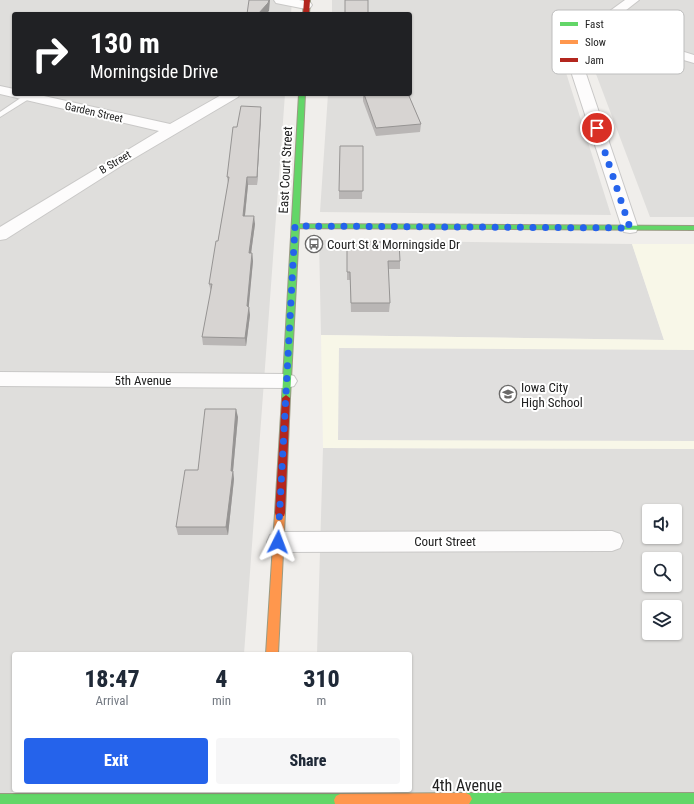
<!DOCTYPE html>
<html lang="en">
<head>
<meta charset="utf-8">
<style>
  :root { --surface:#fff; --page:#f6f6f7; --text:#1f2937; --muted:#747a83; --accent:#2563eb }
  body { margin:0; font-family:"Roboto Condensed",sans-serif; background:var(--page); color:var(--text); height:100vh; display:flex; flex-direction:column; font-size:15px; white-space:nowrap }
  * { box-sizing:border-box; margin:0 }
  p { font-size:13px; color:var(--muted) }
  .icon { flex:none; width:22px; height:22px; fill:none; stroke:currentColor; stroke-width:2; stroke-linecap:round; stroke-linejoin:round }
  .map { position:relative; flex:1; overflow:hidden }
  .sheet { position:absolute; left:12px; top:652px; width:400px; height:140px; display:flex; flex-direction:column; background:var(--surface); border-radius:4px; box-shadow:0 1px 3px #0004 }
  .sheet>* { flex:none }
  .banner { position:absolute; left:12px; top:12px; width:400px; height:84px; border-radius:4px; box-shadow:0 1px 3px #0004; background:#202124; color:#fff; overflow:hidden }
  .controls { position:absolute; left:642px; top:504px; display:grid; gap:8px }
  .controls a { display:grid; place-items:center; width:40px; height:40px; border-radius:4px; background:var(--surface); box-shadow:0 1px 3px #0004; font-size:20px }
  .pin { position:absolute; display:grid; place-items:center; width:34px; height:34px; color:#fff; margin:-17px; border:2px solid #fff; border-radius:50%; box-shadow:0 1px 4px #0007 }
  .me { position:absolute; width:44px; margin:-22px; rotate:3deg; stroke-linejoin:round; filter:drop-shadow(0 0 3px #0008) }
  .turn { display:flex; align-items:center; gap:14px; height:84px; padding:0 12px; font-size:18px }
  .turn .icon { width:52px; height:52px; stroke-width:2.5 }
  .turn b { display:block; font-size:28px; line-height:34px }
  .eta { display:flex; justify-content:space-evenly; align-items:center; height:68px; text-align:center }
  .eta b { font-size:24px; font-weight:800; line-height:28px }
  .action { display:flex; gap:8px; margin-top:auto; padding:8px 12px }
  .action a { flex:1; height:46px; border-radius:4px; background:var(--accent); color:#fff; font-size:16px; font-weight:800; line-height:46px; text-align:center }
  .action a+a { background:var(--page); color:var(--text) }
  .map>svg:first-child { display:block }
</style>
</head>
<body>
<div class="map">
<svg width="694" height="804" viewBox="0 0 694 804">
  <rect width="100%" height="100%" fill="#f0eeeb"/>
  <!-- residential -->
  <path fill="#dfdedc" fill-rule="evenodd" d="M 0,0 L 292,0 L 291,14 L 14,14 L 14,94 L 285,94 L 244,654 L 14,654 L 14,790 L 0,804 Z
    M 332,0 L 694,0 L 694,217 L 650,217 L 576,21 L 556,41 L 611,215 L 320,212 L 328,94 L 410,94 L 410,14 L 332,14 Z
    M 319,240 L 632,244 L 664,340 L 321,335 Z
    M 323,448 L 694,449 L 694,804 L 313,804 L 410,790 L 410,654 L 317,654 ZM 649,511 L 675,511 L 675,537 L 649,537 ZM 649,559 L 675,559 L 675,585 L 649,585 ZM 649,607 L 675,607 L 675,633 L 649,633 Z"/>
  <!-- education -->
  <path fill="#f8f7e8" d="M 632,244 L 694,244 L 694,449 L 323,448 L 321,335 L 664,340 Z"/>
  <!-- parking -->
  <path fill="#e0dfde" d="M 339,348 L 694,350 L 694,441 L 338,440 Z"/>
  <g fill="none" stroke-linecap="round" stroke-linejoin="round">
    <defs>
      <path id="lane" d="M 25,95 L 28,95 L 32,97 L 0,117 L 0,112 Z"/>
      <path id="street" d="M 274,0 L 299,0 L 310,2 L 312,5 L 310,8 L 306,9 L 276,3 Z
        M 625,0 L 639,0 L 607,25 L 652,42 L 694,55 L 694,63 L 642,48 L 599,31 C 589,39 581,43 580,56 L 638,228 L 636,232 L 630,233 L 624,232 L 622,228 L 566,56 L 567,48 L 574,37 Z
        M 0,86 L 14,89 L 14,94 L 35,94 L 170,124 L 223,94 L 240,94 L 238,97 L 121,166 L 6,239 L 0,240 L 0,227 L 159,131 L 0,94 Z
        M 0,372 L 287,374 L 294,376 L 297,381 L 294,386 L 287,388 L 0,386 Z
        M 612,531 L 620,534 L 623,541 L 620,548 L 612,551 L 278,552 L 270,549 L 267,542 L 270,535 L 278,532 Z"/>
      <path id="fast" d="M 299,94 L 305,94 L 299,224 L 694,226 L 694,230 L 299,228 L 290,398 L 286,401 L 283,400 L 282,398 Z
        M 466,793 L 694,793 L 694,804 L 463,804 L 460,799 L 462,795 Z
        M 0,794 L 340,794 L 344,796 L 346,800 L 345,804 L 0,804 Z"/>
      <path id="slow" d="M 280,509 L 284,510 L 285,513 L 278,654 L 266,654 L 275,513 L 276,510 Z
        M 466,793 L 470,795 L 472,799 L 469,804 L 335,804 L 334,800 L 336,796 L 340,794 Z"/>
      <path id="jam" d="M 304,0 L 310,0 L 309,14 L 303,14 Z
        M 286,395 L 290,398 L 285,513 L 284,516 L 280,517 L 276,516 L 275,513 L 282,398 Z"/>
    </defs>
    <!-- lane casing -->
    <use href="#lane" stroke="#c9c8c7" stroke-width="2"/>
    <!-- street casing -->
    <use href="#street" stroke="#c9c8c7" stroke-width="2"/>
    <!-- fast casing -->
    <use href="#fast" stroke="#999a82" stroke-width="2"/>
    <!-- slow casing -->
    <use href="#slow" stroke="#999a82" stroke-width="2"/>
    <!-- jam casing -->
    <use href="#jam" stroke="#999a82" stroke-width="2"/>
    <!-- lane -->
    <use href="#lane" fill="#fdfcfc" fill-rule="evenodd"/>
    <!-- street -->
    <use href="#street" fill="#fdfcfc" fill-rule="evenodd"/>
    <!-- fast -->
    <use href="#fast" fill="#63d668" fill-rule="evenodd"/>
    <!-- slow -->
    <use href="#slow" fill="#ff974d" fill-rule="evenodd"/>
    <!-- jam -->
    <use href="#jam" fill="#b3261e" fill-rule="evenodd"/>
  </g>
  <!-- wall -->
  <path fill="#b9b6b5" d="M 363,94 L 409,94 L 409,96 L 421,124 L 420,132 L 376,136 L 363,101 Z
    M 261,107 L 261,115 L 257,185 L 248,185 L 245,216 L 255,224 L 251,253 L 252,253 L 253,261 L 248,307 L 250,315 L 246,346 L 203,345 L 202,337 L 211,292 L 209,284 L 218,241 L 228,183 L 227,177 L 237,127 Z
    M 363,146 L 362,199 L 339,199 L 339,191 Z
    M 347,242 L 400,261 L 400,269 L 388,269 L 390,303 L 389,312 L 351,312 L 350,280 L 347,280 Z
    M 238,417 L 233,471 L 234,479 L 228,535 L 178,535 L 176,527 Z"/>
  <!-- shaded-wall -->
  <path fill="#969493" d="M 269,0 L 270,0 L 269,11 L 266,14 L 258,14 Z
    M 261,107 L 261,115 L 257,185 L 257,177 Z
    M 247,177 L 248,185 L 244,224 L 243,216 Z
    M 254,216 L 255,224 L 250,261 L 249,253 Z
    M 252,253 L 253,261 L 248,315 L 247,306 Z
    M 249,307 L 250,315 L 246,346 L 245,338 Z
    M 236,409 L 238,417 L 233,471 L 234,479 L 228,535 L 226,527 Z"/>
  <!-- building -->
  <path fill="#d7d4d2" stroke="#969493" d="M 249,0 L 269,0 L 268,3 L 258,14 L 247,14 Z
    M 345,0 L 368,0 L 368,14 L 372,14 L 345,14 Z
    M 364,94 L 409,94 L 409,96 L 421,124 L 376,128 Z
    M 241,106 L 261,107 L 257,177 L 247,177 L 243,216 L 254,216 L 249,253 L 252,253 L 247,306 L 249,307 L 245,338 L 202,337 L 212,284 L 209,284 L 216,241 L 218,241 L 229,177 L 227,177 L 233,127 L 237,127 Z
    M 340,146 L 363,146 L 363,191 L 339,191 Z
    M 347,242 L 399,242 L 400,261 L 388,261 L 390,303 L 351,303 L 350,272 L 347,272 Z
    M 205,409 L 236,409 L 231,471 L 233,471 L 226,527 L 176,527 L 185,470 L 198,470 Z"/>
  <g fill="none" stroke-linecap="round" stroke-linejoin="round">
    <!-- route -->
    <path stroke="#2563eb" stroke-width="7" stroke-dasharray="0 12.6" d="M 278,542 L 295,226 L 630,228 L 597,128"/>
  </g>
  <!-- icons -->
  <defs>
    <symbol id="bus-ring" viewBox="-11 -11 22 22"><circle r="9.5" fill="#fff" stroke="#6a6968" stroke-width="1.5"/><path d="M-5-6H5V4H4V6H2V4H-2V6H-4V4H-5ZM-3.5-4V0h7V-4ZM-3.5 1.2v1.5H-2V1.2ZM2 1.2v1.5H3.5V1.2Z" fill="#6a6968"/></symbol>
    <symbol id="school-ring" viewBox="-11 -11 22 22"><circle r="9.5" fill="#fff" stroke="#6a6968" stroke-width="1.5"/><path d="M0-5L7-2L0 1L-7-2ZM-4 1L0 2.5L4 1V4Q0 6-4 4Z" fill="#6a6968"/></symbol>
  </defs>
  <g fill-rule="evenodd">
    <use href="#bus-ring" x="304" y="234" width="20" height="20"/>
    <use href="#school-ring" x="498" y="384" width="20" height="20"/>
  </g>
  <g text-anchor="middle" stroke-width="4" stroke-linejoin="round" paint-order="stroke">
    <!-- far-street labels -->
    <g font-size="11" fill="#222" stroke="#fff">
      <text transform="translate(94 112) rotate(13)" y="4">Garden Street</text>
      <text transform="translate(115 162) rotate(-31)" y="4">B Street</text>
    </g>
    <!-- street labels -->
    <g font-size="13" fill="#222" stroke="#fff">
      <text transform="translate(285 170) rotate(-87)" y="5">East Court Street</text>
      <text x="143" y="385">5th Avenue</text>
      <text x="445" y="546">Court Street</text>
    </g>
    <!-- poi labels -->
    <g font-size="13" fill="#222" stroke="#fff" text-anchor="start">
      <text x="327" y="249">Court St &amp; Morningside Dr</text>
      <text x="521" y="392">Iowa City<tspan x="521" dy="15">High School</tspan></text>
    </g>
    <!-- near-street labels -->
    <g font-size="16" fill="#222" stroke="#fff">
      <text x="467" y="791">4th Avenue</text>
    </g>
  </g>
  <!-- legend -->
  <rect x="552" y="10" width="132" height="64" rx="6" fill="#fff" stroke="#bdbdbd" stroke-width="1"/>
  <rect x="560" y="22" width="18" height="4" fill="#63d668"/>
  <rect x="560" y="40" width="18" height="4" fill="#ff974d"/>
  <rect x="560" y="58" width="18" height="4" fill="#b3261e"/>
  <g font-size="11" fill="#222">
    <text x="585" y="28">Fast</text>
    <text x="585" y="46">Slow</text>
    <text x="585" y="64">Jam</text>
  </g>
</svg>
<div class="controls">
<a><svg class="icon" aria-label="sound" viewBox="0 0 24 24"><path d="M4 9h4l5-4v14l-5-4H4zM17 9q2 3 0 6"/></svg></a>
<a><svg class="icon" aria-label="search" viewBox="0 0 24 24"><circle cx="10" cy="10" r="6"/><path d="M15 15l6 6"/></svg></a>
<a><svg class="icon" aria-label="layers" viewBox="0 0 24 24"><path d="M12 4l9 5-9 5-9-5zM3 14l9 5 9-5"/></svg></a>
</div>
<div class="pin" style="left:597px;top:128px;background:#d93025"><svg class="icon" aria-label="arrive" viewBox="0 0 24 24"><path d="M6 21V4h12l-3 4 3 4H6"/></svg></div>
<svg class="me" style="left:278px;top:542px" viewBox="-20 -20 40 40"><path d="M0-17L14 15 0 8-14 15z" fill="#2563eb" stroke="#fff" stroke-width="4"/></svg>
<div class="banner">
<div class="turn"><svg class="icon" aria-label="right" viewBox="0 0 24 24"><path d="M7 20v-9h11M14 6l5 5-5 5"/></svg><div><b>130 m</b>Morningside Drive</div></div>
</div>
<section class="sheet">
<div class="eta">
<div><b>18:47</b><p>Arrival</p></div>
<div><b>4</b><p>min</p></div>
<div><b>310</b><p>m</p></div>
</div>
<div class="action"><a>Exit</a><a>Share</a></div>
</section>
</div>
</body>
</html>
